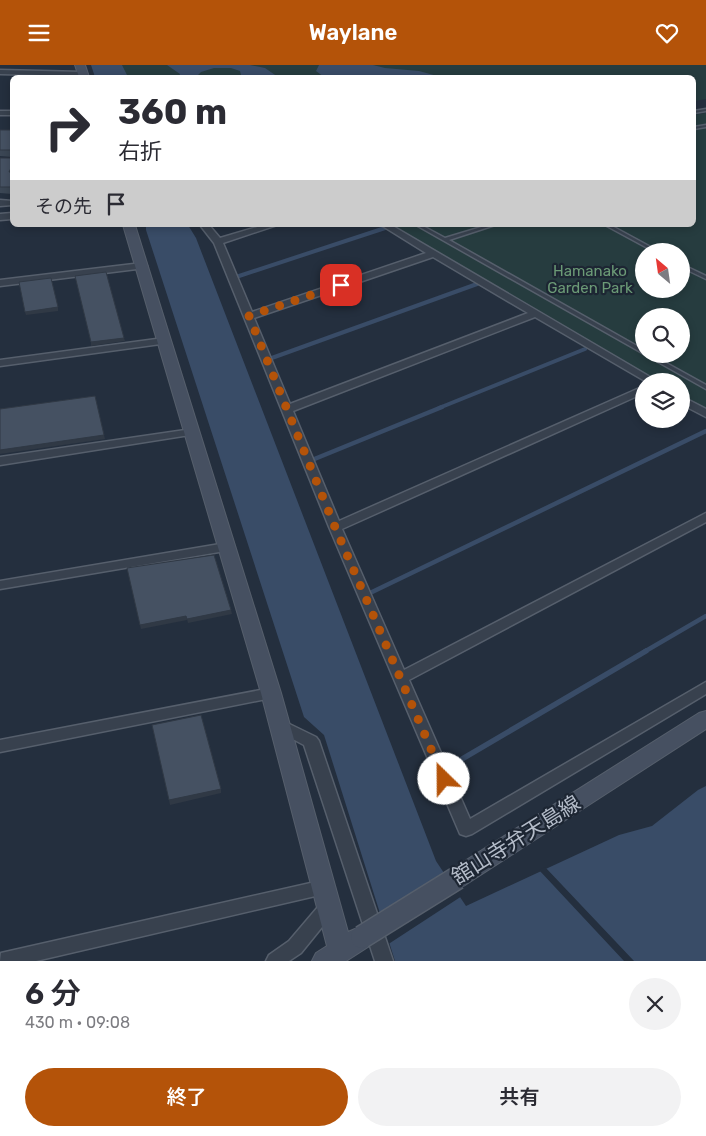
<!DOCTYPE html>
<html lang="ja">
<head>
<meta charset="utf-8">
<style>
  :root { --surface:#fff; --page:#f2f2f3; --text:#2b2b33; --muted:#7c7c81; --accent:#b45309 }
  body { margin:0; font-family:Rubik,"Noto Sans JP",sans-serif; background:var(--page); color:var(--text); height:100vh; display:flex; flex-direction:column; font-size:19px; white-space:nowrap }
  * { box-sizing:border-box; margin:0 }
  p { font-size:16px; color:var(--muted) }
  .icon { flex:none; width:28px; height:28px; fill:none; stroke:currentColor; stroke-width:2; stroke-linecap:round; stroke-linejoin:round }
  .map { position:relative; height:896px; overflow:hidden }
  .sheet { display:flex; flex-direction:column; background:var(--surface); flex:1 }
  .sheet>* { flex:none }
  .guide { position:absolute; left:10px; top:10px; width:686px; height:152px; border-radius:8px; box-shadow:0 2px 8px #0003; background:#fff; color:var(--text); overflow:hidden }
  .needle { width:32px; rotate:331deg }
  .controls { position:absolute; left:635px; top:178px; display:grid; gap:10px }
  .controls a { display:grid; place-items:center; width:55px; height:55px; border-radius:50%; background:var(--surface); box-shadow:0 2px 8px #0003; font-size:25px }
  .pin { position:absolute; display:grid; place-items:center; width:42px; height:42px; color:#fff; margin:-21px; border-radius:10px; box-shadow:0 2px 8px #0006 }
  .me { position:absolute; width:55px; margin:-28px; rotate:337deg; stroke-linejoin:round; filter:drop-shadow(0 0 4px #0008) }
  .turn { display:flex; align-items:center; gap:18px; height:105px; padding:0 25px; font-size:22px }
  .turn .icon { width:65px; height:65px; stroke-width:2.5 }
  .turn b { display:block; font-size:35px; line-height:42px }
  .then { display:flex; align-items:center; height:48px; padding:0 25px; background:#0003; gap:10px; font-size:19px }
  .round { display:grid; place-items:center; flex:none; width:52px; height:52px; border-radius:26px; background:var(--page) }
  .overview { display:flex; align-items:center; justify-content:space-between; height:85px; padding:0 25px }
  h1 { font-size:30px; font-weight:600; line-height:38px }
  .cta { display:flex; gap:10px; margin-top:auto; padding:10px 25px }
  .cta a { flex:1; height:58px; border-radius:30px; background:var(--accent); color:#fff; font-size:20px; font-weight:600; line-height:58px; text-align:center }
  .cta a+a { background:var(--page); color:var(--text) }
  header { display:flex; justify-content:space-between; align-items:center; height:65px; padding:0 25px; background:var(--accent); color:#fff; font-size:22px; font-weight:600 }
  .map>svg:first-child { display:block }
</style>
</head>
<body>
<header><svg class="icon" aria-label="menu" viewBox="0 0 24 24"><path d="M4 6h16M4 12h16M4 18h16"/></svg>Waylane<svg class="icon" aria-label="heart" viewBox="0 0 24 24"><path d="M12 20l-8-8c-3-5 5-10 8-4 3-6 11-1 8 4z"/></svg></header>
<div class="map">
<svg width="706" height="896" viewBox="0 0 706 896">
  <rect width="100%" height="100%" fill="#242f3e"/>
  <!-- green -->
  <path fill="#263c3f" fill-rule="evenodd" d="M 109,0 L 706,0 L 706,34 L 694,36 L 694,12 L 114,12 Z
    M 706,48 L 706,347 L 681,332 L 681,316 L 655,316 L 391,160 L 694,160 L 694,50 ZM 644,186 L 681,186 L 681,224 L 644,224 ZM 644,251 L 681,251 L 681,289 L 644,289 Z"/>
  <!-- water -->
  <path fill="#394c67" d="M 91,0 L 122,0 L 128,12 L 95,12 Z
    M 167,0 L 250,0 L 265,3 L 278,12 L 238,12 L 241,10 L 240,6 L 231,3 L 214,3 L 201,7 L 196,12 L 179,12 L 180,9 Z
    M 319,0 L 373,0 L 385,3 L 419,6 L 441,12 L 324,12 L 316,6 Z
    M 146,160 L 188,160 L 196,173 L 436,796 L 466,841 L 619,770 L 652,761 L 698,725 L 706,721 L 706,896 L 395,896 L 324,670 L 304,652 L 146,165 Z"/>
  <!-- pier -->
  <path fill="#242f3e" d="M 545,802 L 634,896 L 624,896 L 539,805 Z
    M 446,807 L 462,831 L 387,880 L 377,848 L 380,848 Z"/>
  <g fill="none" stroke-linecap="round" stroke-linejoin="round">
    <!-- stream-far2 -->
    <path stroke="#394c67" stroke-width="4" d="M 236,212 L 385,163
      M 269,294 L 477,219
      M 439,343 L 585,284"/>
    <!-- stream-far1 -->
    <path stroke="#394c67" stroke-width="4.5" d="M 312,395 L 442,342
      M 370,528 L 706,366
      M 644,587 L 706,551"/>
    <!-- stream -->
    <path stroke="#394c67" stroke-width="5.5" d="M 445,704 L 646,586"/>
    <defs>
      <path id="lane" d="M 706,44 L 706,46 L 694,48 L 694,46 Z
        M 706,60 L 706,62 L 694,64 L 694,62 Z
        M 416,160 L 421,160 L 445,173 L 488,160 L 495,160 L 449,175 L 644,285 L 644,289 Z
        M 605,160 L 610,160 L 658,186 L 653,186 Z
        M 681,199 L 706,211 L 706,214 L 681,202 Z
        M 644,289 L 650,289 L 706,320 L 706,324 Z"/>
      <path id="street" d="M 0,5 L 83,7 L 87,9 L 83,11 L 0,9 Z
        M 0,46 L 12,46 L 12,50 L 0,50 Z
        M 0,135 L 12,136 L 12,140 L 0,141 Z
        M 12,148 L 12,154 L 0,155 L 0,149 Z
        M 200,160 L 209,160 L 220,173 L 264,160 L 277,160 L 223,178 L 252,247 L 426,188 L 381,160 L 391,160 L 657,316 L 645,316 L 535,252 L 293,346 L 339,456 L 644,321 L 644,328 L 342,464 L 404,605 L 706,448 L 706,457 L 409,615 L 470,754 L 706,617 L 706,629 L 472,769 L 466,771 L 460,769 L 329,462 L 214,178 ZM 433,192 L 528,248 L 290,339 L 254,253 Z
        M 142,198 L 147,201 L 145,203 L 0,221 L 0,215 Z
        M 164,273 L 169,276 L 168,278 L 0,301 L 0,295 Z
        M 681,331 L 706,344 L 706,352 L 681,339 Z
        M 192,364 L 196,365 L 198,367 L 196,369 L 0,400 L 0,392 Z
        M 226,478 L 231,479 L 232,482 L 231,485 L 0,524 L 0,516 Z
        M 271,623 L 276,624 L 278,628 L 276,632 L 0,687 L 0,675 Z
        M 279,654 L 316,672 L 319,676 L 393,896 L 375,896 L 304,680 L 274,664 L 271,660 L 274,656 Z
        M 324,815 L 330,817 L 333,822 L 330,827 L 324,829 L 36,896 L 0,896 L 1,888 Z
        M 329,834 L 335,836 L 338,841 L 335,846 L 301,888 L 289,896 L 266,896 L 269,890 L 289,876 L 323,836 Z"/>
      <path id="secondary" d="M 75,0 L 85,0 L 89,12 L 79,12 Z
        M 123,160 L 135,160 L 281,628 L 348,867 L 362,861 L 371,864 L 374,872 L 371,880 L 346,896 L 312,896 L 316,888 L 327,881 L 261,628 Z
        M 706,646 L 706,664 L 465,820 L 457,823 L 449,820 L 445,813 L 449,806 L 699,648 Z"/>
    </defs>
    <!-- lane casing -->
    <use href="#lane" stroke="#565f6c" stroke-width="3"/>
    <!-- street casing -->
    <use href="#street" stroke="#565f6c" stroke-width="3"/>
    <!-- secondary casing -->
    <use href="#secondary" stroke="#565f6c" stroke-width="2"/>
    <!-- lane -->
    <use href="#lane" fill="#38414e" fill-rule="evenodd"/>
    <!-- street -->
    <use href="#street" fill="#38414e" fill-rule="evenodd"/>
    <!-- secondary -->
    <use href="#secondary" fill="#465061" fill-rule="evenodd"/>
    <defs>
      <path id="secondary-bridge" d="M 362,872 L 457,813"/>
    </defs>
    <!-- secondary-bridge casing -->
    <use href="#secondary-bridge" stroke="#565f6c" stroke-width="25" stroke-linecap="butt"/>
    <!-- secondary-bridge -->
    <use href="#secondary-bridge" stroke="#465061" stroke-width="22"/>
  </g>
  <!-- wall -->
  <path fill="#3b4654" d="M 0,65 L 12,65 L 12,129 L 0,128 L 0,93 L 11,93 L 12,92 L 0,91 Z"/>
  <!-- shaded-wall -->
  <path fill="#303945" d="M 58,242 L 58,246 L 26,250 L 25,247 Z
    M 124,273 L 125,276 L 91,281 L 91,277 Z
    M 104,370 L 105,374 L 0,389 L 0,385 Z
    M 231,545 L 232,549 L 188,558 L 187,554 Z
    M 186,551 L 187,555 L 141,564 L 140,560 Z
    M 221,724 L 221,728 L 170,740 L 169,735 Z"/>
  <!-- building -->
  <path fill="#455162" stroke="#303945" d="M 0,65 L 12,65 L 12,88 L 12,85 L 0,85 Z
    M 12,91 L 12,101 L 9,107 L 12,107 L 12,122 L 0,122 L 0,93 L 11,93 Z
    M 106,207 L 124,273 L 91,277 L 75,211 Z
    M 51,213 L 58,242 L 25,247 L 19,217 Z
    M 95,331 L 104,370 L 0,385 L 0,344 Z
    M 214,490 L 231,545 L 187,554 L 186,551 L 140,560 L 127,503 Z
    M 201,650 L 221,724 L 169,735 L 152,660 Z"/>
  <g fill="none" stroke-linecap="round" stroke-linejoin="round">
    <!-- route -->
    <path stroke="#b45309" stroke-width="9" stroke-dasharray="0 16.2" d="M 341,220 L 249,251 L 335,462 L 444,714"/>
  </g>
  <g text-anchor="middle" stroke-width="4.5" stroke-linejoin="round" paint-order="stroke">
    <!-- far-park labels -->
    <g font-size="15" fill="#6b9a76" stroke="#1d2633">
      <text x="590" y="211">Hamanako<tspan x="590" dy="17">Garden Park</tspan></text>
    </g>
    <!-- near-street labels -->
    <g font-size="21" fill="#b4bcc9" stroke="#1d2633">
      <text transform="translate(516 775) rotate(-32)" y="7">舘山寺弁天島線</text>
    </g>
  </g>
</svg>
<div class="controls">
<a><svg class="needle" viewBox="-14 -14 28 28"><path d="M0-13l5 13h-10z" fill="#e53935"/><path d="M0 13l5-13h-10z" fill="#7c7c81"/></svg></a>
<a><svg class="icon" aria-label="search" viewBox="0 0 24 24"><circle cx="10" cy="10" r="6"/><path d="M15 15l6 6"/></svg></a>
<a><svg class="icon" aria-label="layers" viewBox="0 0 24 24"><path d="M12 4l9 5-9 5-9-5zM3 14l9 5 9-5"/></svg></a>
</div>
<div class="pin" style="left:341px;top:220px;background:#d93025"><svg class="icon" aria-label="arrive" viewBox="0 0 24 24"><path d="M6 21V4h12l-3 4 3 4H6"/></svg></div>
<svg class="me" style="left:444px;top:714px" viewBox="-20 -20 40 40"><circle r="19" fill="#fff"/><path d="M0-13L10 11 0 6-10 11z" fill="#b45309"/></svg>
<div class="guide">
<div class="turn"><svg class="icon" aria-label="right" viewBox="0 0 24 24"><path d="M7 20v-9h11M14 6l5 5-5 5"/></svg><div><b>360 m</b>右折</div></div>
<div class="then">その先<svg class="icon" aria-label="arrive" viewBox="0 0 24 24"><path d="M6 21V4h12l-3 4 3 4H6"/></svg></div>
</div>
</div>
<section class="sheet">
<div class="overview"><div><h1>6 分</h1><p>430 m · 09:08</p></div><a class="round"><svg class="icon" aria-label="close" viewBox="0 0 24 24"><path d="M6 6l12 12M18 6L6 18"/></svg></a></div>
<div class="cta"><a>終了</a><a>共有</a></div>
</section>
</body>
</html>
